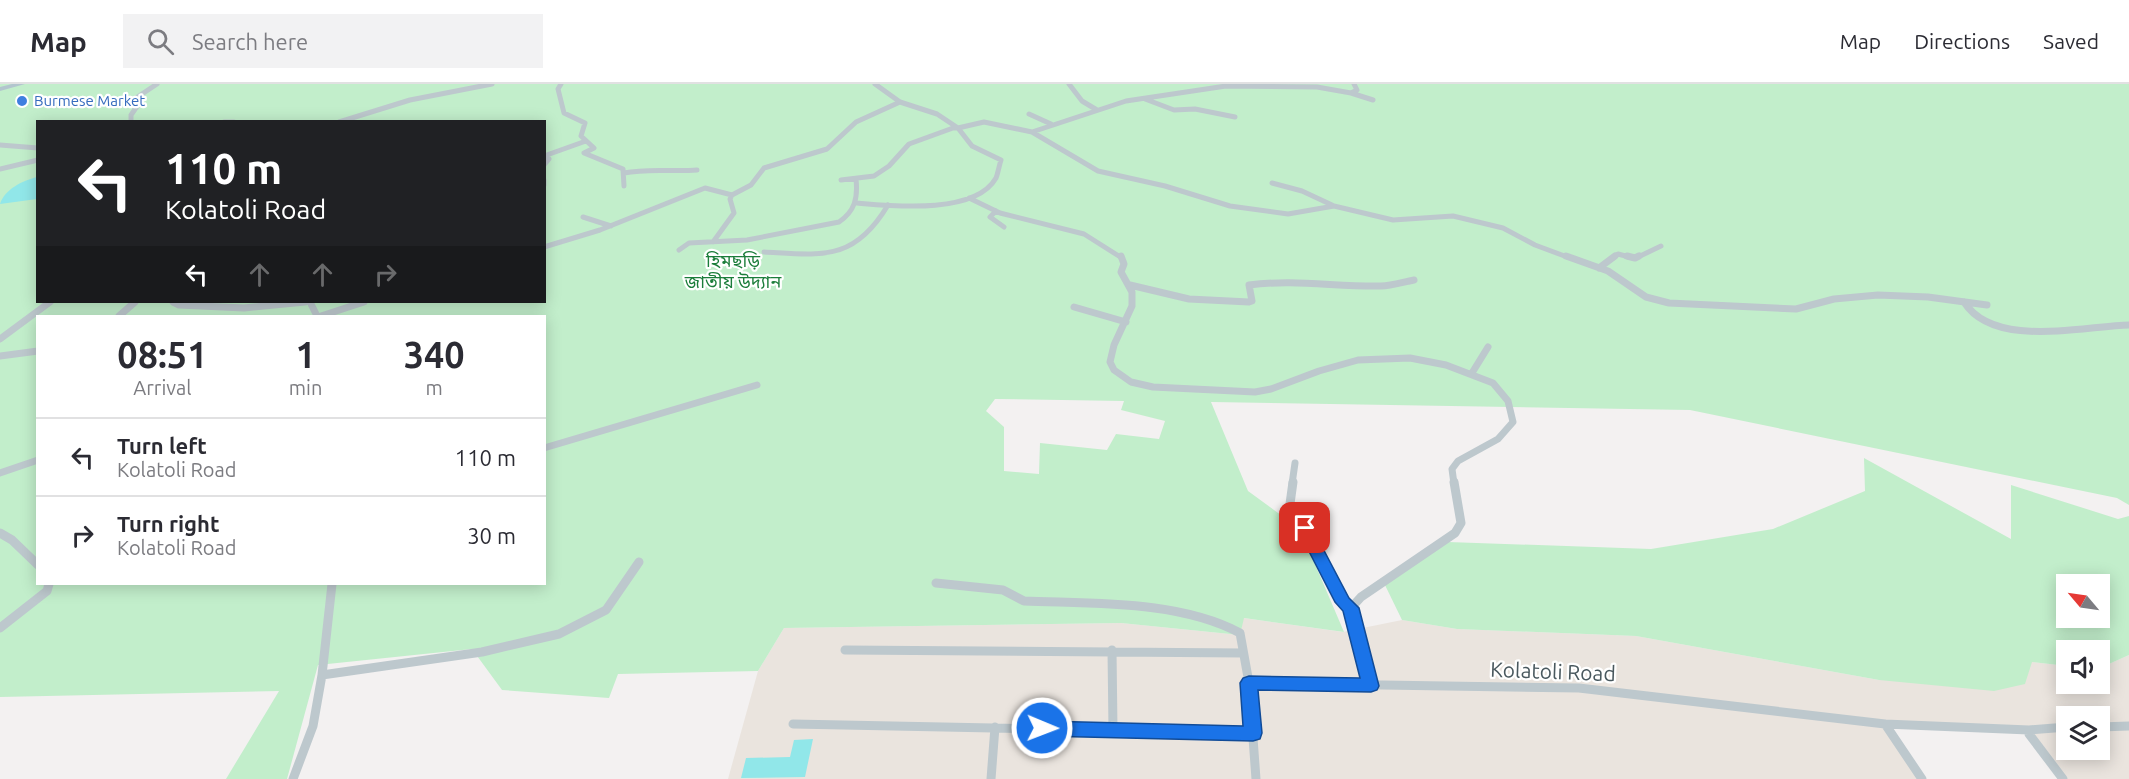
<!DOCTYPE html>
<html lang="en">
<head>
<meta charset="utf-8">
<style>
  :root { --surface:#fff; --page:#f2f2f3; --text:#2b2b33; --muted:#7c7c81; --line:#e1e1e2 }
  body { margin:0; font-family:Ubuntu,"Noto Sans Bengali",sans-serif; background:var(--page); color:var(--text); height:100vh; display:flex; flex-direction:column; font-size:22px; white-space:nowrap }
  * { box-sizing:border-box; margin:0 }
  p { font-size:20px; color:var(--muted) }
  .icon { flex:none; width:33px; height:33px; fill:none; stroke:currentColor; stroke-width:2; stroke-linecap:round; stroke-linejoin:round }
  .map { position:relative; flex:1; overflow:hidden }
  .drawer { position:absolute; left:36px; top:231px; width:510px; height:270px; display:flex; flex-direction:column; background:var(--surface); border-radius:0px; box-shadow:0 3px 15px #0003 }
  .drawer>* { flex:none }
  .banner { position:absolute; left:36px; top:36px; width:510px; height:183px; border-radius:0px; box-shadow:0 3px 15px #0003; background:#202124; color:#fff; overflow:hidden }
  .needle { width:39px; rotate:299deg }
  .buttons { position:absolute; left:2056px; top:490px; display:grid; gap:12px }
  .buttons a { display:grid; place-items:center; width:54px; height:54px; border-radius:0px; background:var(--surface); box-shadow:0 3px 15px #0003; font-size:30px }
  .pin { position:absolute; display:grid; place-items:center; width:51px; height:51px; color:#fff; margin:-26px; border-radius:12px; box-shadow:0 3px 9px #0006 }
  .me { position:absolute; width:66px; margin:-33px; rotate:91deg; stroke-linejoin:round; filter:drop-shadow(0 0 4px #0008) }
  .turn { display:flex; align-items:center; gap:21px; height:126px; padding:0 30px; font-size:27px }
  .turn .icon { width:78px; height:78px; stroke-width:2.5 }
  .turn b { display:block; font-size:42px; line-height:51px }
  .lanes { display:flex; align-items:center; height:57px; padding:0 30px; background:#0003; justify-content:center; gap:30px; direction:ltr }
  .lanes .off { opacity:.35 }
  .eta { display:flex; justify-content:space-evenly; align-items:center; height:102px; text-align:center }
  .eta b { font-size:36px; font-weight:700; line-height:42px }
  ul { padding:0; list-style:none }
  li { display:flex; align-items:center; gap:18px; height:78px; padding:0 30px; border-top:2px solid var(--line) }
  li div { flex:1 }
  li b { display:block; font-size:22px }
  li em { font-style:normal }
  header { display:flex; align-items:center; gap:36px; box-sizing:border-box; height:84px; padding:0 30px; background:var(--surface); border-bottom:2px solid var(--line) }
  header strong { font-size:28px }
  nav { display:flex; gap:33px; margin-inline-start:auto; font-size:21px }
  .search { width:420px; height:54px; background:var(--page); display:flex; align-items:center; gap:15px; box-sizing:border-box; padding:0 21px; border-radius:0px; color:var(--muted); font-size:22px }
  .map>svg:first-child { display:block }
</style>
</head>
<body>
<header>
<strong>Map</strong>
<div class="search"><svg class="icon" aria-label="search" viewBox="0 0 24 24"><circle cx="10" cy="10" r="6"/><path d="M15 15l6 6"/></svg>Search here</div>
<nav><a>Map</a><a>Directions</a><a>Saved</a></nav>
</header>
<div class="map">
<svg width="2129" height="695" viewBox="0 0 2129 695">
  <rect width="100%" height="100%" fill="#f3f1f1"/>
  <!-- commercial -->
  <path fill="#eae4de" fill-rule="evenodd" d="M 1243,534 L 1343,548 L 1402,536 L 1457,545 L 1636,552 L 1879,596 L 2032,578 L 2067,582 L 2067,600 L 2100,600 L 2100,584 L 2129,571 L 2129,695 L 2060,695 L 2022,644 L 1887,638 L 1923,695 L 728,695 L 758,587 L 784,544 L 1121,539 L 1240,551 ZM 2067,633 L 2100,633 L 2100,666 L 2067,666 Z"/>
  <!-- green -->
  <path fill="#c2eecb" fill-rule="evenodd" d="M 0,0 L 2129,0 L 2129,421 L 2117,414 L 1690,326 L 1211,318 L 1248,407 L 1300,445 L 1344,548 L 1244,534 L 1240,551 L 1121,539 L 784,544 L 758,587 L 618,590 L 609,614 L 502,606 L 472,565 L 318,581 L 287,695 L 226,695 L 279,607 L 0,613 ZM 38,38 L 544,38 L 544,218 L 38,218 ZM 38,232 L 544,232 L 544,500 L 38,500 ZM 995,315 L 1124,317 L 1121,326 L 1165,337 L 1159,355 L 1116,350 L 1107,366 L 1040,359 L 1039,390 L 1004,387 L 1004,343 L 986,327 Z
    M 1864,374 L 2011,455 L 2011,401 L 2118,435 L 2129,432 L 2129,571 L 2100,584 L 2100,567 L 2067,567 L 2067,582 L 2032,578 L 2025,600 L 1994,607 L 1879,596 L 1636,552 L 1457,545 L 1402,536 L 1384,499 L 1448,458 L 1651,465 L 1773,445 L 1865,407 ZM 2067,501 L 2100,501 L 2100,534 L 2067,534 Z"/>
  <!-- water -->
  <path fill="#91e7e9" d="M 37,93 L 37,115 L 0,120 C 5,105 22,97 37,93 Z
    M 813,655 L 805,693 L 741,694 L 746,674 L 790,673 L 794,656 Z"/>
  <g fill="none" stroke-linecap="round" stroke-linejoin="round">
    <!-- street-far2 -->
    <path stroke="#bdc8cd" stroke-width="5" d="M 561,0 L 558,5 L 564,29 L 585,39 L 581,52 L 594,64 L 584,69 L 623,85 L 624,102
      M 875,0 L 900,18 L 937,30 L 958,44 L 984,38 L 1032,48 L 1126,17 L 1226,2 L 1317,3 L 1351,9 L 1373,16
      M 1069,0 L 1082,17 L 1097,26
      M 1351,9 L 1357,6 L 1354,0
      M 1145,15 L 1174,26 L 1195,25 L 1235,33
      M 1029,30 L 1051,40
      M 131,38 L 131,31 L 138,21 L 136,14 L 157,0
      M 224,38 L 234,38
      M 339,38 L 410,16 L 492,0
      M 1032,48 L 1098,87 L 1165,102 L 1230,122 L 1288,130 L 1334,122 L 1393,136 L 1453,132 L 1503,144 L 1535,161 L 1570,174
      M 0,61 L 38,64
      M 544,72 L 586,57
      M 544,72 L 549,75 L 544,81
      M 0,85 L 38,76
      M 624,89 C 648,84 672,88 697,86
      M 544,96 L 544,101
      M 841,96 L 874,92 L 889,82 L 909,60 L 953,44 L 958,44 L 972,62 L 1001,76 C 999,82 998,89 996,94 C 975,131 892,122 857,119
      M 1272,99 L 1302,107 L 1332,121
      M 969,114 L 1000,129 L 1084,150 L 1122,174
      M 996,127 L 990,133 L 1004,143
      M 583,133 L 611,142
      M 713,158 L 734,129 L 730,115 L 732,111 L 751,101 L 764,84 L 827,65 L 856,38 L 900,18
      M 544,163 L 600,146 L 705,104 L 732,111
      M 679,166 L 689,159 L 747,156 L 839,138 C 855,127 858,114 856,95
      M 764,168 C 822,171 854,178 888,121
      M 1613,174 L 1618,170 L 1633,174
      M 1636,174 L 1661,162"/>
    <!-- street-far1 -->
    <path stroke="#bdc8cd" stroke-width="7" d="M 1121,172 L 1124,180 L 1121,188 L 1132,208 L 1132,222 L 1114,261 L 1110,278 L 1114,286 L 1131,298 L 1153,303 L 1255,308 L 1271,305 L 1319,287 L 1358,276 L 1410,274 L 1446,281 L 1493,299 L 1508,317 L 1513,338 L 1498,355 L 1458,377 L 1452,385 L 1454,400
      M 1566,172 L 1608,187 L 1646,213 L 1669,219 L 1796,225 L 1834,215 L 1878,211 L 1928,213 L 1987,221
      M 1627,172 L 1635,174 L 1639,172
      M 1599,184 L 1615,172
      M 1130,201 L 1189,215 L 1249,218 L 1252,217 L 1249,201 C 1294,195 1337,203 1381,202 C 1392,202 1403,198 1414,196
      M 173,218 L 179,221 L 244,224 L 305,218
      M 310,218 L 317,232
      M 1964,218 C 1994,265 2083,242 2129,241
      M 1074,223 L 1126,238
      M 119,232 L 135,218
      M 321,232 L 364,218
      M 0,255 L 50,218
      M 0,272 L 38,267
      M 1472,289 L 1488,263
      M 544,364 L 757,301
      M 0,389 L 38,376
      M 1292,400 L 1295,379"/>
    <!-- street -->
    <path stroke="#bdc8cd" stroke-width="9" d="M 1293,398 L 1289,427 L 1291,441 L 1307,445 L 1343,518 L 1351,524
      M 0,449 L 12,456 L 38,481
      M 936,499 L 1003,506 L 1024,517 C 1092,520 1178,516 1240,549 L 1249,599 L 1256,695
      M 0,544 L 47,507 L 49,500
      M 845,566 L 1243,569
      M 1112,566 L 1113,646
      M 322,591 L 332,500
      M 1249,599 L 1579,604 L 1885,640 L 2029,646 L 2067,643
      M 1371,601 L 1351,524 L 1361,513 L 1455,449 L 1461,439 L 1454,398
      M 793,640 L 1253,649
      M 1885,640 L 1922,695
      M 2100,643 L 2129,642
      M 2029,646 L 2029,650 L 2063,695
      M 293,695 L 313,642 L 322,591 L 482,568 L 559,550 L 606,526 L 639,478
      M 991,695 L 995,643"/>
    <!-- primary -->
    <path fill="#b2c5ce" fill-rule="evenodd" d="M 12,0 L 25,0 L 0,7 L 0,3 Z"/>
  </g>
  <!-- route -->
  <path fill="#1a73e8" stroke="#114b97" stroke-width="1.5" d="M 1305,439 L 1310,440 L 1349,514 L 1359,524 L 1379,602 L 1377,606 L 1371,608 L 1258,606 L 1262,649 L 1260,655 L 1253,657 L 1042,652 L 1036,650 L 1033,644 L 1036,639 L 1042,637 L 1243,642 L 1240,599 L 1243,594 L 1249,592 L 1360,594 L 1343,527 L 1335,518 L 1297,444 Z"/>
  <!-- markers -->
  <circle fill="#3f7fe0" stroke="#fff" stroke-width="2" cx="22" cy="17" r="6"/>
  <g text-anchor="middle" stroke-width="4.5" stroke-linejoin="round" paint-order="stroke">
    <!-- far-shop labels -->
    <g font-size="15" fill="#366cbe" stroke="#fff" text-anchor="start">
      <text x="34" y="22">Burmese Market</text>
    </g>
    <!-- park labels -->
    <g font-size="18" fill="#1b7d3a" stroke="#fff">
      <text x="733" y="183">হিমছড়ি<tspan x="733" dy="21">জাতীয় উদ্যান</tspan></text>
    </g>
    <!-- near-street labels -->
    <g font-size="21" fill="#49585e" stroke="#fff">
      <text transform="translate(1553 588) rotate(2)" y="7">Kolatoli Road</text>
    </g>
  </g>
</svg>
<div class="buttons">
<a><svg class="needle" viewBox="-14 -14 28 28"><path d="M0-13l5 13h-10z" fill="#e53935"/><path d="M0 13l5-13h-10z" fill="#7c7c81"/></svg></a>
<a><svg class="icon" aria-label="sound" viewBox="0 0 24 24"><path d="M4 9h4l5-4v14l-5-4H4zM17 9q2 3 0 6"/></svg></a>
<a><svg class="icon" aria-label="layers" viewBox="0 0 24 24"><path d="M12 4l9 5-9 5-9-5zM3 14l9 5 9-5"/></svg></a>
</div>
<div class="pin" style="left:1305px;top:444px;background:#d93025"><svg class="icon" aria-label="arrive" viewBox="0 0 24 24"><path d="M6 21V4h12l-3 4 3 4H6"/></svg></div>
<svg class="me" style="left:1042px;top:644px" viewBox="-20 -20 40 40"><circle r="17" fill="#1a73e8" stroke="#fff" stroke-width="3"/><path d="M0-11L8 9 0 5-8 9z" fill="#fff"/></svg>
<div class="banner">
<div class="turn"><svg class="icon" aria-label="left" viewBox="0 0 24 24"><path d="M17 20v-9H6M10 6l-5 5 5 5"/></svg><div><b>110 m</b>Kolatoli Road</div></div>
<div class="lanes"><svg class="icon" aria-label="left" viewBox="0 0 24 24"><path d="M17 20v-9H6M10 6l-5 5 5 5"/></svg><svg class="icon off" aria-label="ahead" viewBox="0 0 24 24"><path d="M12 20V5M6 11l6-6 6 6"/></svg><svg class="icon off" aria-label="ahead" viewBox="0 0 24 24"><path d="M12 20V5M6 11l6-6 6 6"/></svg><svg class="icon off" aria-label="right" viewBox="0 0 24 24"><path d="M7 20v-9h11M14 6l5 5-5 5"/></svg></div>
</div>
<section class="drawer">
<div class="eta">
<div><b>08:51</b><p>Arrival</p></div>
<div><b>1</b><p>min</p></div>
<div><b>340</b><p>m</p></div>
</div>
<ul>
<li><svg class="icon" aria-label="left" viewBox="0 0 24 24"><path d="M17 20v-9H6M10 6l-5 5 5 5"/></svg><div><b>Turn left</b><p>Kolatoli Road</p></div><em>110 m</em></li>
<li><svg class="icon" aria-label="right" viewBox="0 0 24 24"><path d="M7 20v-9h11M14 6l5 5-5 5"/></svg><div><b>Turn right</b><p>Kolatoli Road</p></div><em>30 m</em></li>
</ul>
</section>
</div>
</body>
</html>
